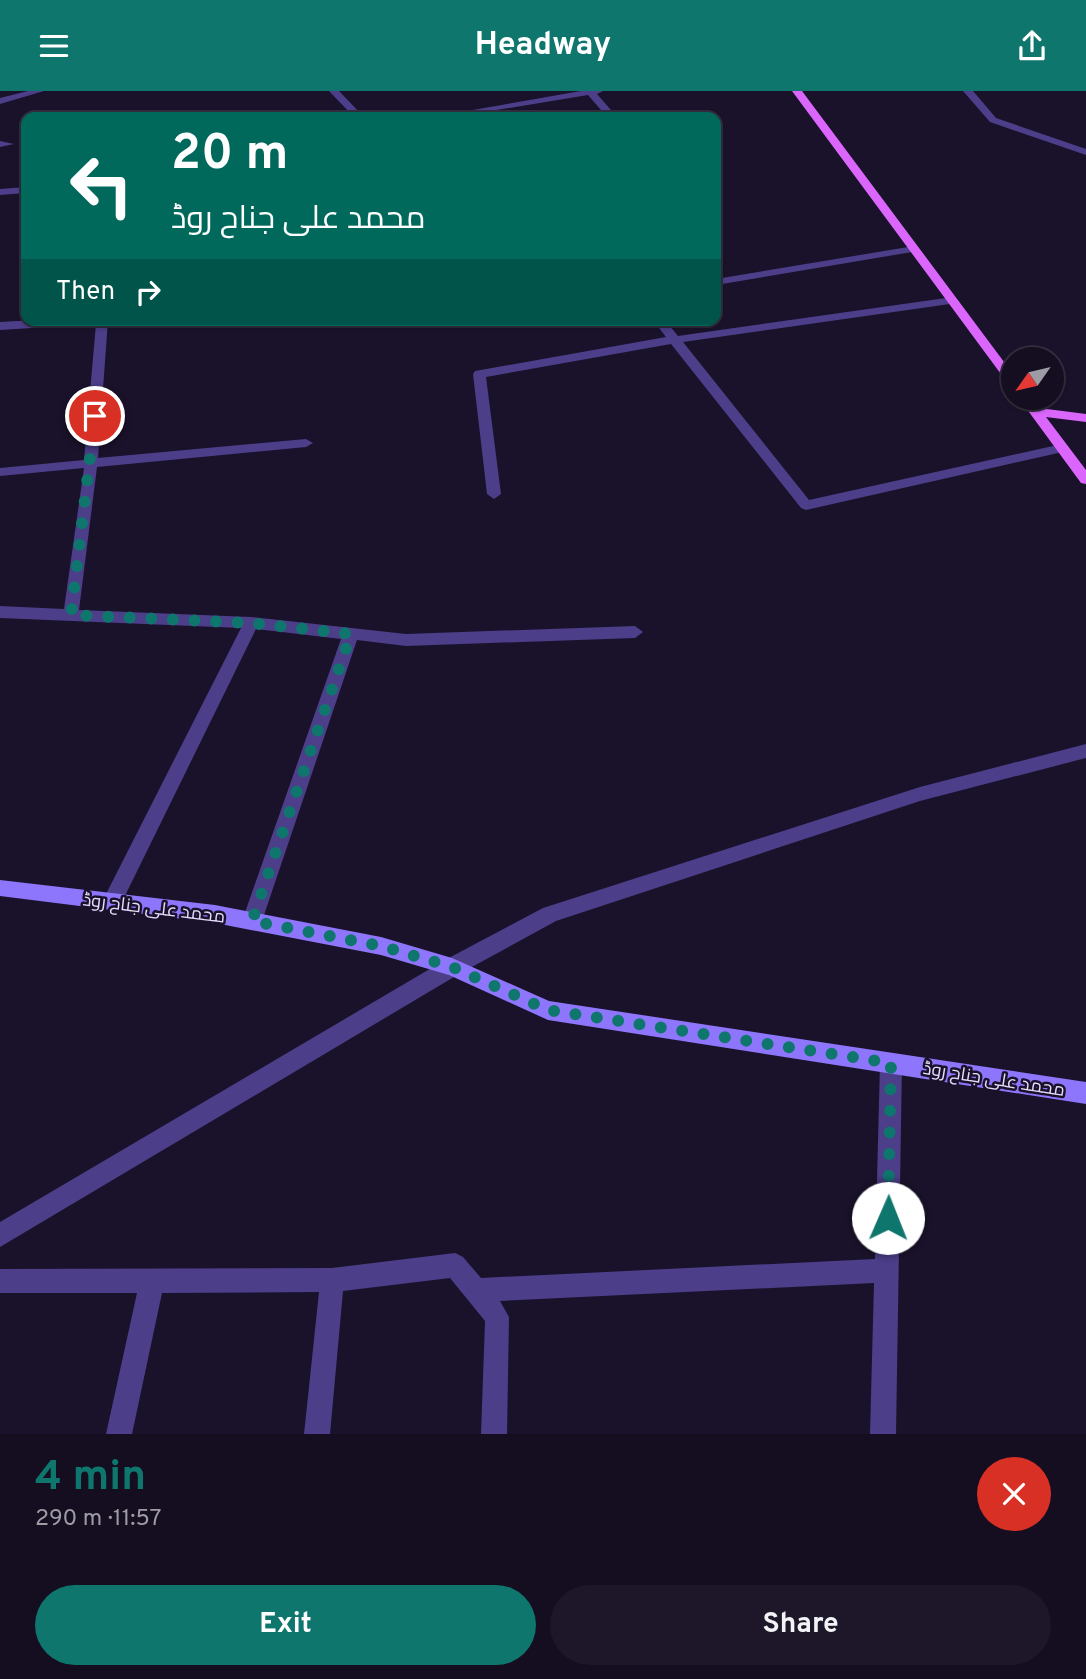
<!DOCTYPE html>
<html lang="en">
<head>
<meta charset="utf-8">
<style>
  :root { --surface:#140e20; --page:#1d1729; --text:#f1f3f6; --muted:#9d9ca5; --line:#332e3e; --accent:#0f766e }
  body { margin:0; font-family:Overpass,Cairo,sans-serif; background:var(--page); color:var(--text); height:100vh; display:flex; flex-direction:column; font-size:26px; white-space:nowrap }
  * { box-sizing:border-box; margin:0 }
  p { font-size:23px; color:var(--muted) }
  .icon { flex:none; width:38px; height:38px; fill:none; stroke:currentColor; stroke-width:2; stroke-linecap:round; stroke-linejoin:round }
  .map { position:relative; height:1343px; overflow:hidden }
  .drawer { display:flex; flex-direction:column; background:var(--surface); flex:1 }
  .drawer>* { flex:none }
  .top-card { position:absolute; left:21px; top:21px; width:700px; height:214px; border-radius:14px; box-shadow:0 2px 5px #0004,0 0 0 2px var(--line); background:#00695c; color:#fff; overflow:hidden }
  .needle { width:46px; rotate:236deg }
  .controls { position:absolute; left:1001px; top:256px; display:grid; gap:14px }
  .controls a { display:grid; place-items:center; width:63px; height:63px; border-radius:50%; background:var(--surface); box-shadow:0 2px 5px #0004,0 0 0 2px var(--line); font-size:35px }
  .pin { position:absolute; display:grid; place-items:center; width:60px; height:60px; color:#fff; margin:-30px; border:4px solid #fff; border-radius:50%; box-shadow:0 2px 7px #0007 }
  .me { position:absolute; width:77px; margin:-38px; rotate:1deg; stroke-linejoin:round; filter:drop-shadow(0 0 5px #0008) }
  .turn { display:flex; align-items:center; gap:24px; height:147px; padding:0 35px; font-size:32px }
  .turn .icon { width:91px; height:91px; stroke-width:2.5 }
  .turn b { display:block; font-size:49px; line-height:60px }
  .then { display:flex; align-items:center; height:66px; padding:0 35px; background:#0003; gap:14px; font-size:26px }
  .round { display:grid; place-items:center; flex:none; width:74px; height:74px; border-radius:37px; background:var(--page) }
  .overview { display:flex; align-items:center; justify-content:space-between; height:119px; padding:0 35px }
  h1 { font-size:42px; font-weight:700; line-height:52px; color:var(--accent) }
  .primary-button { display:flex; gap:14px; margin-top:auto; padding:14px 35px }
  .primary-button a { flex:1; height:80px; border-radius:42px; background:var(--accent); color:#fff; font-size:28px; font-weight:700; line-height:80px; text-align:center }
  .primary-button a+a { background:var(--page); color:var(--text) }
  header { display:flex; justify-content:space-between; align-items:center; height:91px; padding:0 35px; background:var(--accent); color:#fff; font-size:32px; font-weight:700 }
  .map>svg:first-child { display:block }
</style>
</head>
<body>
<header><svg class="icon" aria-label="menu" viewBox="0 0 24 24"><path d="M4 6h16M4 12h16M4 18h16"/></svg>Headway<svg class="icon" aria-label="share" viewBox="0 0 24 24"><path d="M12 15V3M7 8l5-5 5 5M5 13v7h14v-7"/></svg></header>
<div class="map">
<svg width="1086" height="1343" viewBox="0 0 1086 1343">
  <rect width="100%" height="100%" fill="#1a122b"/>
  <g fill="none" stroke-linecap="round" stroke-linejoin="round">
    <!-- minor -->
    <path fill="#4c3e89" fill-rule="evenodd" d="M 28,0 L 44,0 L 0,13 L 0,7 Z
      M 329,0 L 339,0 L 364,26 L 354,26 Z
      M 581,0 L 603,0 L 597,3 L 617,26 L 607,26 L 588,4 L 454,26 L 433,26 Z
      M 963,0 L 973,0 L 996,27 L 1086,58 L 1086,64 L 990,31 Z
      M 0,50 L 14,53 L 0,56 Z
      M 26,96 L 26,102 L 0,104 L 0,98 Z
      M 914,155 L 918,156 L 918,160 L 716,194 L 716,188 Z
      M 953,206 L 959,210 L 957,212 L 683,251 L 809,409 L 1062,353 L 1067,354 L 1067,360 L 806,419 L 801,417 L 671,253 L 486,286 L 501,403 L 494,408 L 487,403 L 473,283 L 475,280 L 666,246 L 653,229 L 665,229 L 678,245 Z
      M 35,229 L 108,229 L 98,367 L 306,348 L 313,352 L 306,356 L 97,376 L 79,519 L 251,526 L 406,543 L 635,535 L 643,541 L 635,547 L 406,555 L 357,549 L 262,830 L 259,836 L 252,839 L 245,836 L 242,830 L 341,548 L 256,538 L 119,817 L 112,819 L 105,817 L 102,811 L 105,805 L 241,537 L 0,527 L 0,515 L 64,518 L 84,377 L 0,385 L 0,377 L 84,369 L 96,233 L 0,239 L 0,231 Z
      M 1086,653 L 1086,667 L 920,710 L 556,830 L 459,883 L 0,1156 L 0,1131 L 445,869 L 543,817 L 920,696 Z
      M 891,962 L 899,965 L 902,972 L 896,1343 L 870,1343 L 874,1192 L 500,1210 L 509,1226 L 507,1343 L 481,1343 L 485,1230 L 450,1187 L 343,1200 L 330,1343 L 304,1343 L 319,1201 L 162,1202 L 132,1343 L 106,1343 L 137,1202 L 0,1202 L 0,1178 L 332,1177 L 455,1162 L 463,1166 L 481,1187 L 875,1168 L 880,972 L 883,965 Z"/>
    <!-- secondary -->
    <path fill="#8d76fc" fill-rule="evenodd" d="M 0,789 L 215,814 L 381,846 L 452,867 L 549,910 L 1086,991 L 1086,1013 L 548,929 L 449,884 L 381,864 L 215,832 L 0,805 Z"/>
    <!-- primary -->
    <path fill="#db66fc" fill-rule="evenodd" d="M 792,0 L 802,0 L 1013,283 L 1013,295 L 1009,294 Z
      M 1018,306 L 1031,306 L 1039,317 L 1086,323 L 1086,331 L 1046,326 L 1086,379 L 1086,393 L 1081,392 Z"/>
  </g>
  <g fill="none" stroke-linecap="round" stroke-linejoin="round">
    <!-- route -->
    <path stroke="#0f766e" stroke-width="12" stroke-dasharray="0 21.6" d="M 95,325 L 71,524 L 251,532 L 351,543 L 252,830 L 381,855 L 452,876 L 548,919 L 891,972 L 888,1127"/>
  </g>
  <g text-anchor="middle" stroke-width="5" stroke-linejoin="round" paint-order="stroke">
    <!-- street labels -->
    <g font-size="18" fill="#e6ddfe" stroke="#1a122b">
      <text transform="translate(154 817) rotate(7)" y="6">محمد علی جناح روڈ</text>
      <text transform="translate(994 988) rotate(9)" y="6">محمد علی جناح روڈ</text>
    </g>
  </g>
</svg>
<div class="controls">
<a><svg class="needle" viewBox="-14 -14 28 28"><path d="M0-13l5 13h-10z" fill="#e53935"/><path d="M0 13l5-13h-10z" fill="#9d9ca5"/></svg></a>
</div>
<div class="pin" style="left:95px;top:325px;background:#d93025"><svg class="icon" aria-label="arrive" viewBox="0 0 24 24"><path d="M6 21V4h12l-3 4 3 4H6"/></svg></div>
<svg class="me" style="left:888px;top:1127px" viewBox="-20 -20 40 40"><circle r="19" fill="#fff"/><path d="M0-13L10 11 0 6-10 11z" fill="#0f766e"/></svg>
<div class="top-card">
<div class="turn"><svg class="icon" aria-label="left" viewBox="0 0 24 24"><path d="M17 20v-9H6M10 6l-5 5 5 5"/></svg><div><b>20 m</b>محمد علی جناح روڈ</div></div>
<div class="then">Then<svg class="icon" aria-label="right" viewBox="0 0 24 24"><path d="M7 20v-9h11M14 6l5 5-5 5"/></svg></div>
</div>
</div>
<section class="drawer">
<div class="overview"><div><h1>4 min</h1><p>290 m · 11:57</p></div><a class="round" style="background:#d93025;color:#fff"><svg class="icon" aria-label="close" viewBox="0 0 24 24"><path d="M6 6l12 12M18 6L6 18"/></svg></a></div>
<div class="primary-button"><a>Exit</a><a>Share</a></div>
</section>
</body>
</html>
